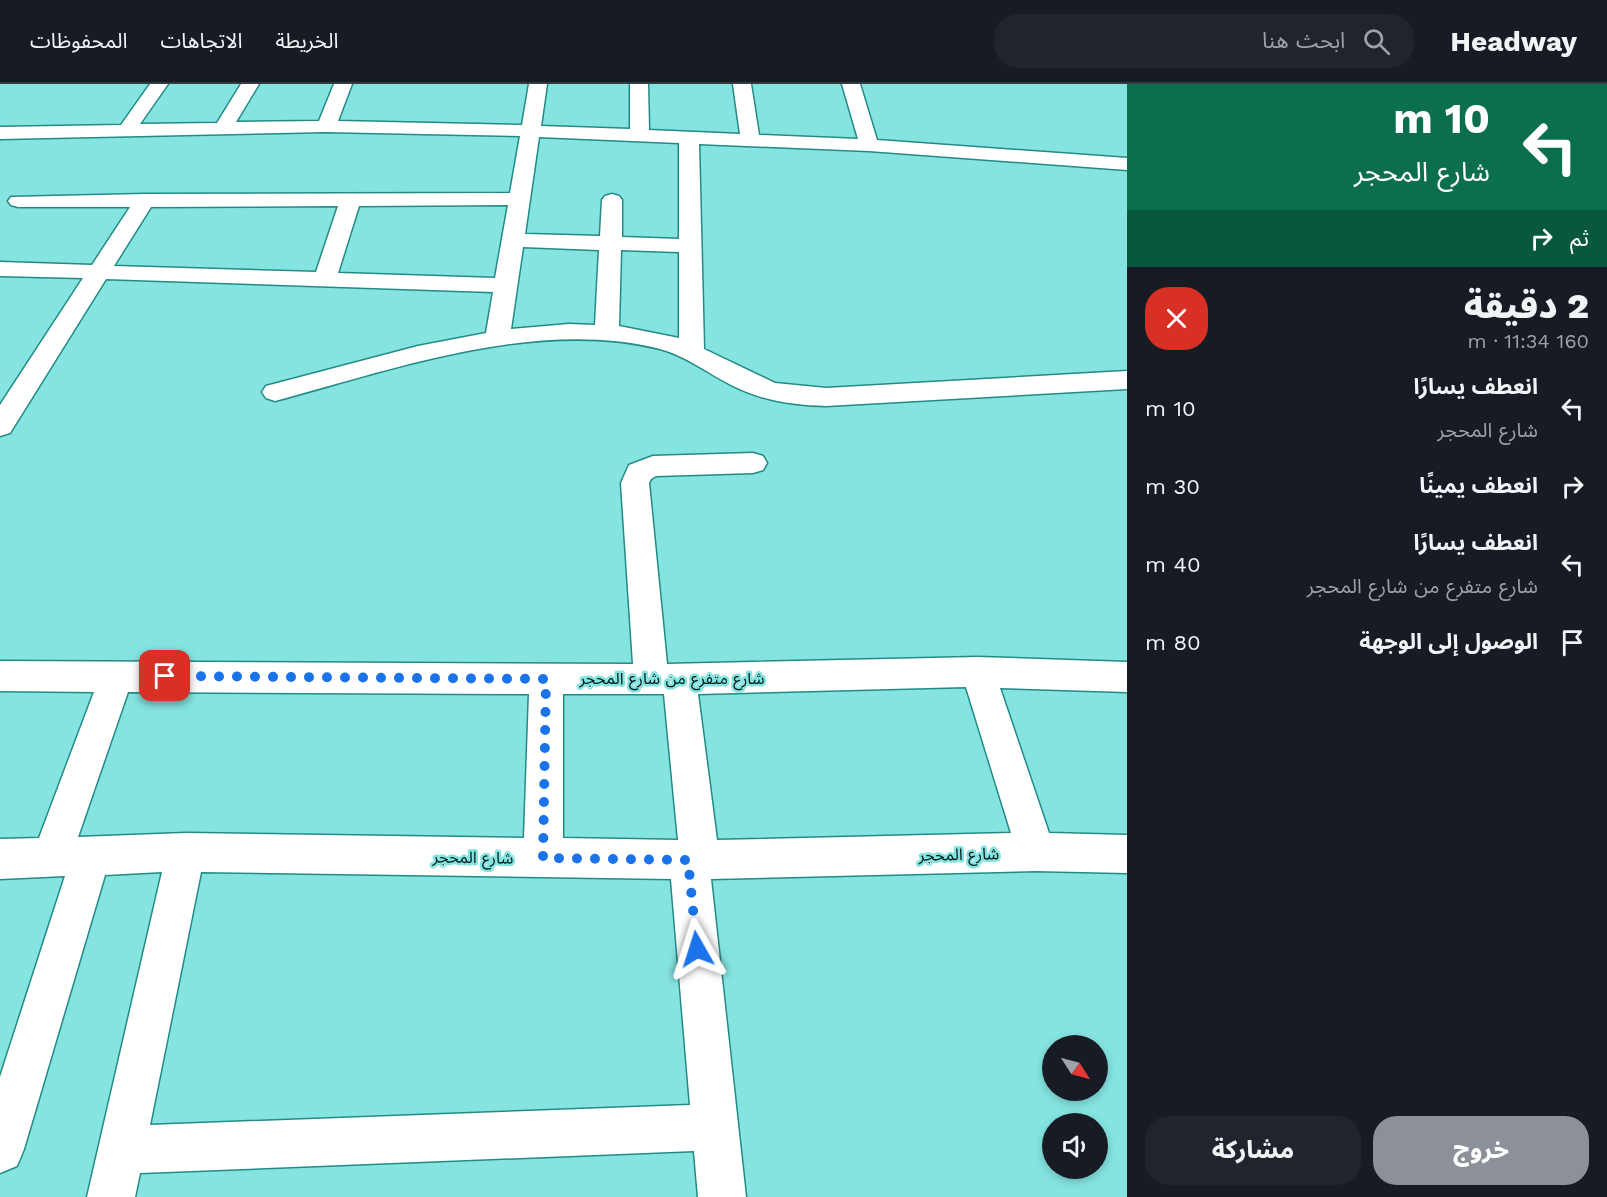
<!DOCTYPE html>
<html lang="ar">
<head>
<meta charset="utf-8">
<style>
  :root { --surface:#171b24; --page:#20242c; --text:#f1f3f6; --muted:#9ea1a6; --line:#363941; --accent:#8c9099 }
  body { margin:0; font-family:"Work Sans","Noto Sans Arabic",sans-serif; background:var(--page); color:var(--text); direction:rtl; height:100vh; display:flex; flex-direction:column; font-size:22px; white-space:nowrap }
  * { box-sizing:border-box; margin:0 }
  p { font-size:20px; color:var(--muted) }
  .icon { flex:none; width:33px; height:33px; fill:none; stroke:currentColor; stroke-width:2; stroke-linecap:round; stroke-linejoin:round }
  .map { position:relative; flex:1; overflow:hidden; direction:ltr }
  .details { display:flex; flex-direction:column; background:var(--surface); width:480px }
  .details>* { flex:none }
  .banner { background:#0b6e4f; color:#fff; overflow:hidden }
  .needle { width:39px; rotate:126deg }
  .tools { position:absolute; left:1042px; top:951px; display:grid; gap:12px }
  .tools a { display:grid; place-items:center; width:66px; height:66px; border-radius:50%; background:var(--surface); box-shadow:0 3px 9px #0003; font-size:30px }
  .pin { position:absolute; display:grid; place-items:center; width:51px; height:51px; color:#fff; margin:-26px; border-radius:12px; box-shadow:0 3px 9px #0006 }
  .me { position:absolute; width:66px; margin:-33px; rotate:354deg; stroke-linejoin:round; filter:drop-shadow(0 0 4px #0008) }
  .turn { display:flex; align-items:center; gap:21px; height:126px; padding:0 18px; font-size:27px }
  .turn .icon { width:78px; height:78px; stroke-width:2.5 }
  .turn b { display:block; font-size:42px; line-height:51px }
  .then { display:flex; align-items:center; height:57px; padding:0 18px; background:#0003; gap:12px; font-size:22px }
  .round { display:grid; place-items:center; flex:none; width:63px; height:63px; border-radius:24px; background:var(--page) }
  .overview { display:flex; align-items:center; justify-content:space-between; height:102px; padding:0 18px }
  h1 { font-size:36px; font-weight:800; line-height:45px }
  .action { display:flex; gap:12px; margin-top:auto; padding:12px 18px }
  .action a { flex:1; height:69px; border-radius:24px; background:var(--accent); color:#fff; font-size:24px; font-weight:800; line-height:69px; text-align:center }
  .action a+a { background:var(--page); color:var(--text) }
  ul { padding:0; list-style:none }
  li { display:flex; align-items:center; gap:18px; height:78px; padding:0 18px }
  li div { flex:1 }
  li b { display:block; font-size:22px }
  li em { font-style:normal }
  header { display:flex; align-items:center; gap:36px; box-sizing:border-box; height:84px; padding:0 30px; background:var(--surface); border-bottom:2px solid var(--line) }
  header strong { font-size:28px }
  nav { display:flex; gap:33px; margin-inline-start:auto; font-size:21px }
  .search { width:420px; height:54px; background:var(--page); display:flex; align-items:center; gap:15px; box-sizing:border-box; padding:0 21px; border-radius:24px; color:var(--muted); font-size:22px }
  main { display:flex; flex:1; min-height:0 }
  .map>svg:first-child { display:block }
</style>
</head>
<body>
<header>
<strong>Headway</strong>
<div class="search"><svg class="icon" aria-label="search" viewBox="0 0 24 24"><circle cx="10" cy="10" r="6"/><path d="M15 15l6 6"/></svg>ابحث هنا</div>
<nav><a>الخريطة</a><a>الاتجاهات</a><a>المحفوظات</a></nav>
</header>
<main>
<section class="details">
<div class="banner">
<div class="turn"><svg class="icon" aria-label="left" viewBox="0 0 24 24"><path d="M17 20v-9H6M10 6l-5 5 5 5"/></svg><div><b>10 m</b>شارع المحجر</div></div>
<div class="then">ثم<svg class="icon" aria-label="right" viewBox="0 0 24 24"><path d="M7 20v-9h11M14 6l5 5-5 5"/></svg></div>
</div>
<div class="overview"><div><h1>2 دقيقة</h1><p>160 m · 11:34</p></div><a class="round" style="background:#d93025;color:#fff"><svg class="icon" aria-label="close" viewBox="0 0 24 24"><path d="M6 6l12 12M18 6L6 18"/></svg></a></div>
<ul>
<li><svg class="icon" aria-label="left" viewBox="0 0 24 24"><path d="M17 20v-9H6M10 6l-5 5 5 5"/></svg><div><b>انعطف يسارًا</b><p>شارع المحجر</p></div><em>10 m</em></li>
<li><svg class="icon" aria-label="right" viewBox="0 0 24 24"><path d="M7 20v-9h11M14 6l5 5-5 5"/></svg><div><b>انعطف يمينًا</b></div><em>30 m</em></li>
<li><svg class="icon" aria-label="left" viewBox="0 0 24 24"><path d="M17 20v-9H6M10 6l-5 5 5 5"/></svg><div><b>انعطف يسارًا</b><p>شارع متفرع من شارع المحجر</p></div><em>40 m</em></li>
<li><svg class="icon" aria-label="arrive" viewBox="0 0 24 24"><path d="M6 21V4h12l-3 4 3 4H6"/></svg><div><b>الوصول إلى الوجهة</b></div><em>80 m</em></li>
</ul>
<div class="action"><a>خروج</a><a>مشاركة</a></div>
</section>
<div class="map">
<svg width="1127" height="1113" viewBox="0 0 1127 1113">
  <rect width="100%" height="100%" fill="#85e4e0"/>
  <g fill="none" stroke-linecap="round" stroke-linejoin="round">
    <defs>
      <path id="minor" d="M 150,0 L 168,0 L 140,40 L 217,39 L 241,0 L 259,0 L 236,38 L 319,37 L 334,0 L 352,0 L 338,37 L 522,41 L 529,0 L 547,0 L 541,42 L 630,45 L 630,0 L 648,0 L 649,46 L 740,50 L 733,0 L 751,0 L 759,51 L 858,55 L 842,0 L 860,0 L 877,56 L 1127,74 L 1127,86 L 869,67 L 699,60 L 704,265 L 775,299 L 826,304 L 1127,287 L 1127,305 L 826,322 C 793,321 763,317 733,302 C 709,290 686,272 660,265 C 536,234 395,285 275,317 L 266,314 L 262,308 L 266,302 L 418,262 L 486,249 L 493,208 L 106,195 L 10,349 L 0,352 L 0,321 L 83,194 L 0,192 L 0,178 L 92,181 L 130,123 L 18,123 L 11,121 L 8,117 L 11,113 L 145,110 L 510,109 L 520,52 L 326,48 L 0,55 L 0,43 L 121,41 ZM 539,53 L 679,59 L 679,155 L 622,153 L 622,116 L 619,112 L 612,110 L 605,112 L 602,116 L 600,152 L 525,150 ZM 508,121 L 495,194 L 338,189 L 359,122 ZM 338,122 L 316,188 L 114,182 L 151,123 ZM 523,163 L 599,166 L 595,241 L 569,240 L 511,245 ZM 621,166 L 679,168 L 679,254 L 619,242 Z
        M 753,369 L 763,372 L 767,379 L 763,386 L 753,389 L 656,392 L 651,395 L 649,399 L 667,580 L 978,573 L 1127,578 L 1127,608 L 1000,604 L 1049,749 L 1127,751 L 1127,789 L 1036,787 L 711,795 L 746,1113 L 698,1113 L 694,1067 L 140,1089 L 135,1113 L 87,1113 L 162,788 L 105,791 L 24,1065 L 17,1082 L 0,1089 L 0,993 L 65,792 L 0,795 L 0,755 L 39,754 L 94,608 L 0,607 L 0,577 L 633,580 L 621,399 L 629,381 L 653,372 ZM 966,603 L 1011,749 L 717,756 L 698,610 ZM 128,608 L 529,610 L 524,754 L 186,749 L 78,753 ZM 563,610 L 664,610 L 678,756 L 563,754 ZM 201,788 L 671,795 L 690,1021 L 150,1041 Z"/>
    </defs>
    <!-- minor casing -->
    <use href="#minor" stroke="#228b87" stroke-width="3"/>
    <!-- minor -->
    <use href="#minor" fill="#fff" fill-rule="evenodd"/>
  </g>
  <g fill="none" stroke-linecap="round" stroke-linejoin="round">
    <!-- route -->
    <path stroke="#1a73e8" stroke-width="10" stroke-dasharray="0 18" d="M 165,592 L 546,595 L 543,774 L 688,776 L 697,865"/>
  </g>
  <g text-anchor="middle" stroke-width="5" stroke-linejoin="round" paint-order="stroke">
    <!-- street labels -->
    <g font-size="16" fill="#001817" stroke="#85e4e0">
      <text x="672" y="600">شارع متفرع من شارع المحجر</text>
      <text transform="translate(959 770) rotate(-1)" y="6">شارع المحجر</text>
      <text transform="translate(473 773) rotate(1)" y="6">شارع المحجر</text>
    </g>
  </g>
</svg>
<div class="tools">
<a><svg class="needle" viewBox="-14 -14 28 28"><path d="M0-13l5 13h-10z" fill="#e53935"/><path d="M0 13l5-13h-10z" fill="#9ea1a6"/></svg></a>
<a><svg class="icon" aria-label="sound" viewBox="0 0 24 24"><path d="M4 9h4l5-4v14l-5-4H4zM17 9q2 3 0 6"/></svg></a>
</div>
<div class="pin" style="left:165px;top:592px;background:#d93025"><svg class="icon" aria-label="arrive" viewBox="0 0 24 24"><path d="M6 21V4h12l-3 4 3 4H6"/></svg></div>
<svg class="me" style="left:697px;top:865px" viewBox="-20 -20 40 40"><path d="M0-17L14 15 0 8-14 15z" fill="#1a73e8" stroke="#fff" stroke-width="4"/></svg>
</div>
</main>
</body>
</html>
